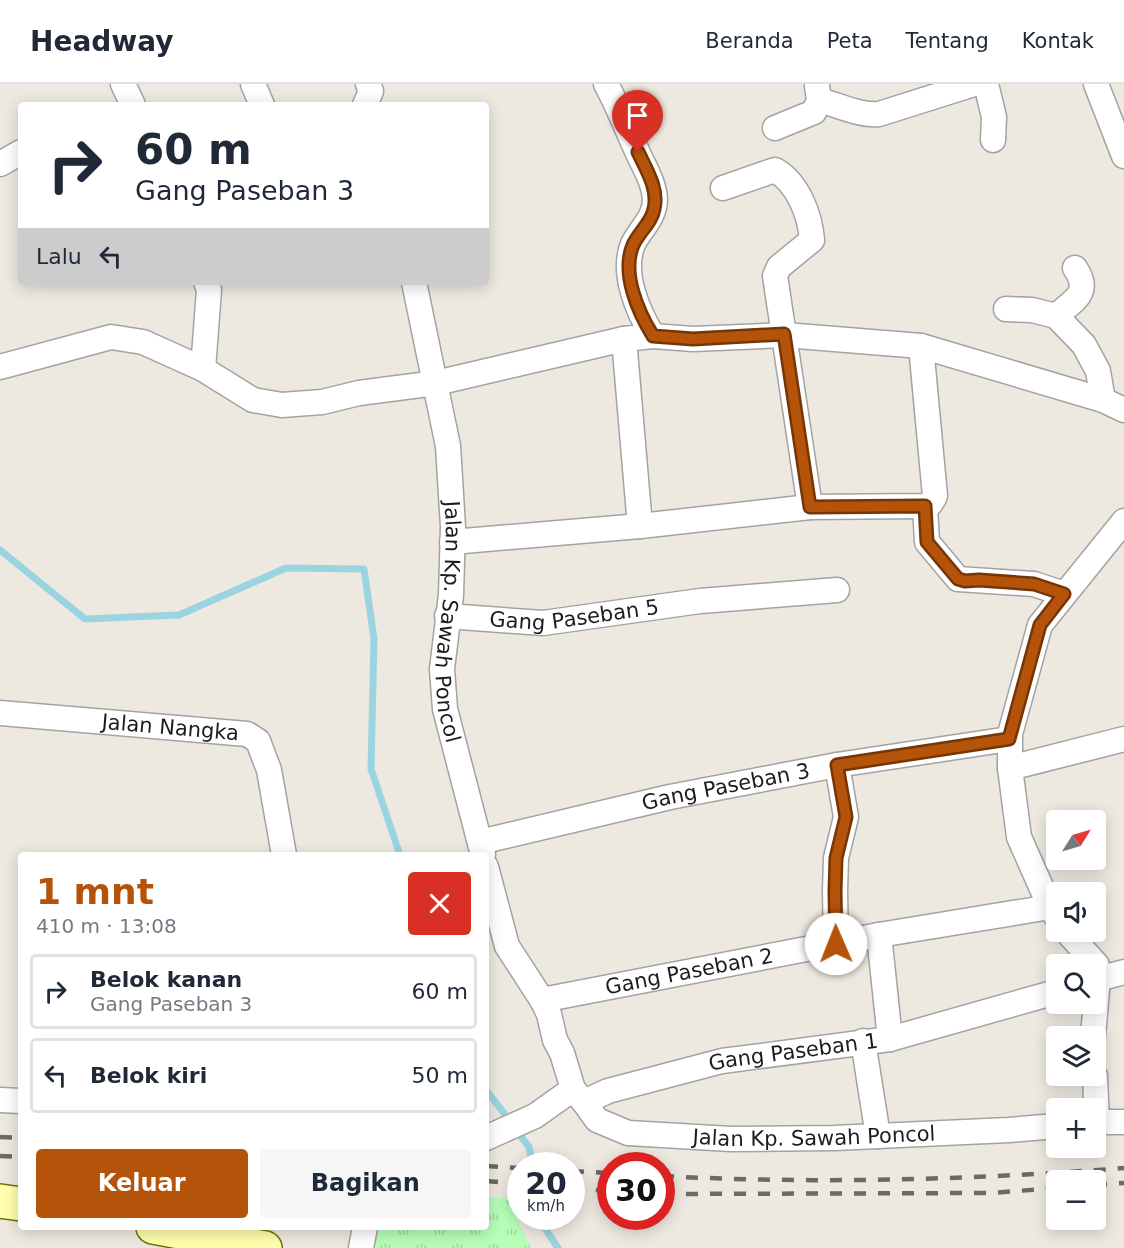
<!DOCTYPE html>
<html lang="id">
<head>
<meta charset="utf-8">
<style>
  :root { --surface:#fff; --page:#f6f6f7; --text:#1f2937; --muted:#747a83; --line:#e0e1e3; --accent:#b45309 }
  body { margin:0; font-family:"DejaVu Sans",sans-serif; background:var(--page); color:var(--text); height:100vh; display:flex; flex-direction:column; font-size:22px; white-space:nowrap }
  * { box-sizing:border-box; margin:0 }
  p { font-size:20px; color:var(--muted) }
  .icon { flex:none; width:33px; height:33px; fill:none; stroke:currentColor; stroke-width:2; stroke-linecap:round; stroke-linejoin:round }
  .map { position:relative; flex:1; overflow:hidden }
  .side { position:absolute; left:18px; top:768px; width:471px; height:378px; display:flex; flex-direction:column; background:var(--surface); border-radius:6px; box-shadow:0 3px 15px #0003 }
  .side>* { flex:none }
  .top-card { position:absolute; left:18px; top:18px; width:471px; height:183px; border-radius:6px; box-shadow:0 3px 15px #0003; background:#fff; color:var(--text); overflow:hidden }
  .needle { width:39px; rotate:53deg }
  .tools { position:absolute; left:1046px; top:726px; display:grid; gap:12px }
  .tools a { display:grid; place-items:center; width:60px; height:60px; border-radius:6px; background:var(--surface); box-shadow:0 3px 15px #0003; font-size:30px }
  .speed { position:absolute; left:507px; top:1068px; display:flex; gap:12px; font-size:30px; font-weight:700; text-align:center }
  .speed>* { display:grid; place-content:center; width:78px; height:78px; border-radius:50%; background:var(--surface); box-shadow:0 3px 15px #0003; line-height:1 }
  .speed small { font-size:15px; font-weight:400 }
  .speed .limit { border:9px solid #d22; background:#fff; color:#111 }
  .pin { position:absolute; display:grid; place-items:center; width:51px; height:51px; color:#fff; margin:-62px -26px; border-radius:50% 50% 50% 0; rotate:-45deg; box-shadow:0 0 6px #0007 }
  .pin .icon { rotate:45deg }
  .me { position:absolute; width:66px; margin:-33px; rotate:359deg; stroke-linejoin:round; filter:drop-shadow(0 0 4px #0008) }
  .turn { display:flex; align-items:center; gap:21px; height:126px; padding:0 18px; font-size:27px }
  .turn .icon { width:78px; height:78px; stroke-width:2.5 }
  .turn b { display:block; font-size:42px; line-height:51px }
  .then { display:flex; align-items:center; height:57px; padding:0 18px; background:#0003; gap:12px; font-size:22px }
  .round { display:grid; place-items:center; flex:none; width:63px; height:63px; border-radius:6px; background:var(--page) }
  .head { display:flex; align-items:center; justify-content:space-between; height:102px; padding:0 18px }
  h1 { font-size:36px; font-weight:700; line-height:45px; color:var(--accent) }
  .primary-button { display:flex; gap:12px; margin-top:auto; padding:12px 18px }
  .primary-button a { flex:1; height:69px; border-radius:6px; background:var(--accent); color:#fff; font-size:24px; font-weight:700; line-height:69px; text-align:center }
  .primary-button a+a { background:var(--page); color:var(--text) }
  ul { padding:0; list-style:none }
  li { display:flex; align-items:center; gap:18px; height:75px; margin:0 12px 9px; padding:0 6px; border:3px solid var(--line); border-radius:6px }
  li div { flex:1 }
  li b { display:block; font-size:22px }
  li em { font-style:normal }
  header { display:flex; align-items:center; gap:36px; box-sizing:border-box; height:84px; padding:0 30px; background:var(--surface); border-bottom:2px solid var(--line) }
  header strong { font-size:28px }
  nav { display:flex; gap:33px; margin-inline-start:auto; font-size:21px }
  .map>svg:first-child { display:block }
</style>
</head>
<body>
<header>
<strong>Headway</strong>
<nav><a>Beranda</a><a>Peta</a><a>Tentang</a><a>Kontak</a></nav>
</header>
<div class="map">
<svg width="1124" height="1164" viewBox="0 0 1124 1164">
  <defs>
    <pattern id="park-tufts" width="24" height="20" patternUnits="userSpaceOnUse" patternTransform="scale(1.5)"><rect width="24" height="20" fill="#b7feb9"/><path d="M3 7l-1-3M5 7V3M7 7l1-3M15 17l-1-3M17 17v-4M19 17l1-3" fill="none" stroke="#9dd99e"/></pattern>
  </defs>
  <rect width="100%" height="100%" fill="#eee9e0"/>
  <!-- park -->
  <path fill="url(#park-tufts)" d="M 486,1113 L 507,1114 L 531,1164 L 369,1164 L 374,1143 L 486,1143 Z"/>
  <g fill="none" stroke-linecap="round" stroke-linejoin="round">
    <!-- stream -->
    <path stroke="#9bd4e1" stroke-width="7" d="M 0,466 L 85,535 L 179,531 L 286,484 L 364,485 L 374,555 L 371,685 L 400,771
      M 486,1006 L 510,1037
      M 516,1046 L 529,1063 L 533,1082
      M 542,1132 L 544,1143 L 558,1164"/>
    <defs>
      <g id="street">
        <path d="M 123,0 L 133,21"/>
        <path d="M 253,0 L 262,21"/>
        <path d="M 606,0 C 618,22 627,45 637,67 C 644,83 654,98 655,115 C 655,134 641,144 633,160 C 621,189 638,228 653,252"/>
        <path d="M 986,0 L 994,33 L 993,56"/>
        <path d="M 1096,0 L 1124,72"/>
        <path d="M 819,16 C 838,21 860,32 879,30 L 974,0"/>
        <path d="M 365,21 L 371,7 L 368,0"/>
        <path d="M 775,44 L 814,28 L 819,16 L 817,2"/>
        <path d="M 0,80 L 21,68"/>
        <path d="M 723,104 L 775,86 C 798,99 810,131 812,156 L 779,183 L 775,192 L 810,423"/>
        <path id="s1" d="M 414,198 L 448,362 L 453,443 L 451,511 L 442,585 L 445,625 L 483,771"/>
        <path d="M 1006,225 L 1032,226 L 1056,232 L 1084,261 L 1098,287 L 1103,316"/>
        <path d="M 1056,232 C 1074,216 1092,209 1075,184"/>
        <path d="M 624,255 L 640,442"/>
        <path d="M 0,283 L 111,253 L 143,258 L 203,285 L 253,316 L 282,321 L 322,318 L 359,309 L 436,299 L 624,255 L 653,252 L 693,255 L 785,251 L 921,262 L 1103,316 L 1124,326"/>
        <path d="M 203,285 L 209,206 L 206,198"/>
        <path d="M 925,422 L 927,458 L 958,495 L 1034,500 L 1064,510"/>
        <path d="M 452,458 L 640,442 L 810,423 L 925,422 L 931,419 L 935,412 L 921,262"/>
        <path id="s2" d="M 447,532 L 543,539 L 700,517 L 837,506"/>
        <path id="s3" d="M 0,629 L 247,650 L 258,657 L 269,686 L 284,771"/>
        <path d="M 1010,684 L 1124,655"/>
        <path id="s4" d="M 480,758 L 670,713 L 837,681 L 1009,655"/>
        <path id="s5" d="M 486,783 L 507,862 L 542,916 L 549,930 L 555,956 L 562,969 L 573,1005 L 584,1018 L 608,1007 L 722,977 L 890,955 L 1056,908"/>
        <path d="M 1056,832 L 1050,823 L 1019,753 L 1010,684 L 1010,650 L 1040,541 L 1124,437"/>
        <path d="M 1067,848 L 1097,881 L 1098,895 L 1095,896"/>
        <path d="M 879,851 L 890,955"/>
        <path d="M 836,860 L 835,807 L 836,774 L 846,733 L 837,681"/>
        <path id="s6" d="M 542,916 L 879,851 L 1050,823"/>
        <path d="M 1093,952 L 1098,895 L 1124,888"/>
        <path d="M 863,957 L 878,1052"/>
        <path d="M 1095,992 L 1097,1038"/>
        <path d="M 0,1016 L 21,1017"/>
        <path id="s7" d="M 584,1018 L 597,1036 L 628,1049 L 731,1055 L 834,1054 L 1009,1046 L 1056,1042"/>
        <path d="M 1095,1038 L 1124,1038"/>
        <path d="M 486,1054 L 535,1032 L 573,1005"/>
        <path d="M 361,1164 L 365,1143"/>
      </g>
      <path id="secondary" d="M 0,1117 L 21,1120
        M 153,1143 L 265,1164"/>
    </defs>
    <!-- street casing -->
    <use href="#street" stroke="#a3a3a3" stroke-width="27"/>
    <!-- secondary casing -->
    <use href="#secondary" stroke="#6e7500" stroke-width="36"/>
    <!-- street -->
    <use href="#street" stroke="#fff" stroke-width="24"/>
    <!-- secondary -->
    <use href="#secondary" stroke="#ffffad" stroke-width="33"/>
    <!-- rail -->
    <path stroke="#6a6a6a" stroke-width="4.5" stroke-dasharray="12 12" stroke-linecap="butt" d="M 0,1053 L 21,1054
      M 0,1072 L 21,1073
      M 486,1082 L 520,1084
      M 572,1087 L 610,1089
      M 662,1092 C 816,1100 970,1096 1124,1084
      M 486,1097 L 520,1100
      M 1095,1101 L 1124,1099
      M 572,1104 L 610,1107
      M 662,1110 L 991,1109 L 1056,1104"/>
  </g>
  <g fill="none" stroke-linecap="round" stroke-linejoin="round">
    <defs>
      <path id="route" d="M 638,68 C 646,85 659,105 654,125 C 652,138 639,148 633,161 C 621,189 638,228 653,252 L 693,255 L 784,250 L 810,423 L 925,422 L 927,458 L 958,495 L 965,497 L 979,496 L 1034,500 L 1064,510 L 1040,541 L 1009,655 L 837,681 L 846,733 L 836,774 L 835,807 L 836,860"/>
    </defs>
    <!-- route casing -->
    <use href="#route" stroke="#753606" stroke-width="15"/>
    <!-- route -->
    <use href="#route" stroke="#b45309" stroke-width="10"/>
  </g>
  <g text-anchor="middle" stroke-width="4.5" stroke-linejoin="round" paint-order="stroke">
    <!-- street labels -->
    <g font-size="21" fill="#1c1c1c" stroke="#fff">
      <text dy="7" stroke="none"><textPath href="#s2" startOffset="128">Gang Paseban 5</textPath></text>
      <text dy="7" stroke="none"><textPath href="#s1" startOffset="344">Jalan Kp. Sawah Poncol</textPath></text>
      <text dy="7" stroke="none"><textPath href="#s3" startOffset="171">Jalan Nangka</textPath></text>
      <text dy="7" stroke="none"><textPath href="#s4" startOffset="252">Gang Paseban 3</textPath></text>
      <text dy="7" stroke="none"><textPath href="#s6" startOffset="150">Gang Paseban 2</textPath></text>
      <text dy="7" stroke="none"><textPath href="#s5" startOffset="474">Gang Paseban 1</textPath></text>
      <text dy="7" stroke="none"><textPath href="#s7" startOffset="242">Jalan Kp. Sawah Poncol</textPath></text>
    </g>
  </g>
</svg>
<div class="tools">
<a><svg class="needle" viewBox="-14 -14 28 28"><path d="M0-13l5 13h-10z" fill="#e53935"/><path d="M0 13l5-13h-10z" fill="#747a83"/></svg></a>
<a><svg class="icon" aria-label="sound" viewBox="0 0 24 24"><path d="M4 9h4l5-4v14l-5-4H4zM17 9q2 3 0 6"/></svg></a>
<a><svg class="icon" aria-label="search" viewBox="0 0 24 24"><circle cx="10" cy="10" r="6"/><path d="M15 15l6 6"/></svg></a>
<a><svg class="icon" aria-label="layers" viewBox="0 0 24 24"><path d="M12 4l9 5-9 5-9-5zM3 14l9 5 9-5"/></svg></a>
<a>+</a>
<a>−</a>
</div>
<div class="speed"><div>20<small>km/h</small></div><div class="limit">30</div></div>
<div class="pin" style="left:638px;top:68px;background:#d93025"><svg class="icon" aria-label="arrive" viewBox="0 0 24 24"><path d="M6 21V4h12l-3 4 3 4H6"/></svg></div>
<svg class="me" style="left:836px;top:860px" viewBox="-20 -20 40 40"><circle r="19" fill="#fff"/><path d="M0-13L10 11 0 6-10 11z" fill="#b45309"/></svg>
<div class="top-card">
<div class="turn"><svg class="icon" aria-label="right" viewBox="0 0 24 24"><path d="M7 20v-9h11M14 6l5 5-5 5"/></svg><div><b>60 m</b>Gang Paseban 3</div></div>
<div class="then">Lalu<svg class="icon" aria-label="left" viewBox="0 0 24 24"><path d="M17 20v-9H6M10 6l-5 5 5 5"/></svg></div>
</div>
<section class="side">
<div class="head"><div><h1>1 mnt</h1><p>410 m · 13:08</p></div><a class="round" style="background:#d93025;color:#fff"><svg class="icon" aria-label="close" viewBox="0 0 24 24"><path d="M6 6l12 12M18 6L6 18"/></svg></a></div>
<ul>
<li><svg class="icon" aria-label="right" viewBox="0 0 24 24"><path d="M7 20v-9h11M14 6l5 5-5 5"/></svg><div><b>Belok kanan</b><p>Gang Paseban 3</p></div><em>60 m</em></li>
<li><svg class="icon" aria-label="left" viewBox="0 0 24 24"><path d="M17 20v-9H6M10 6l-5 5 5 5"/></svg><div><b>Belok kiri</b></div><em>50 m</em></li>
</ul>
<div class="primary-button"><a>Keluar</a><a>Bagikan</a></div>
</section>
</div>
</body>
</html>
